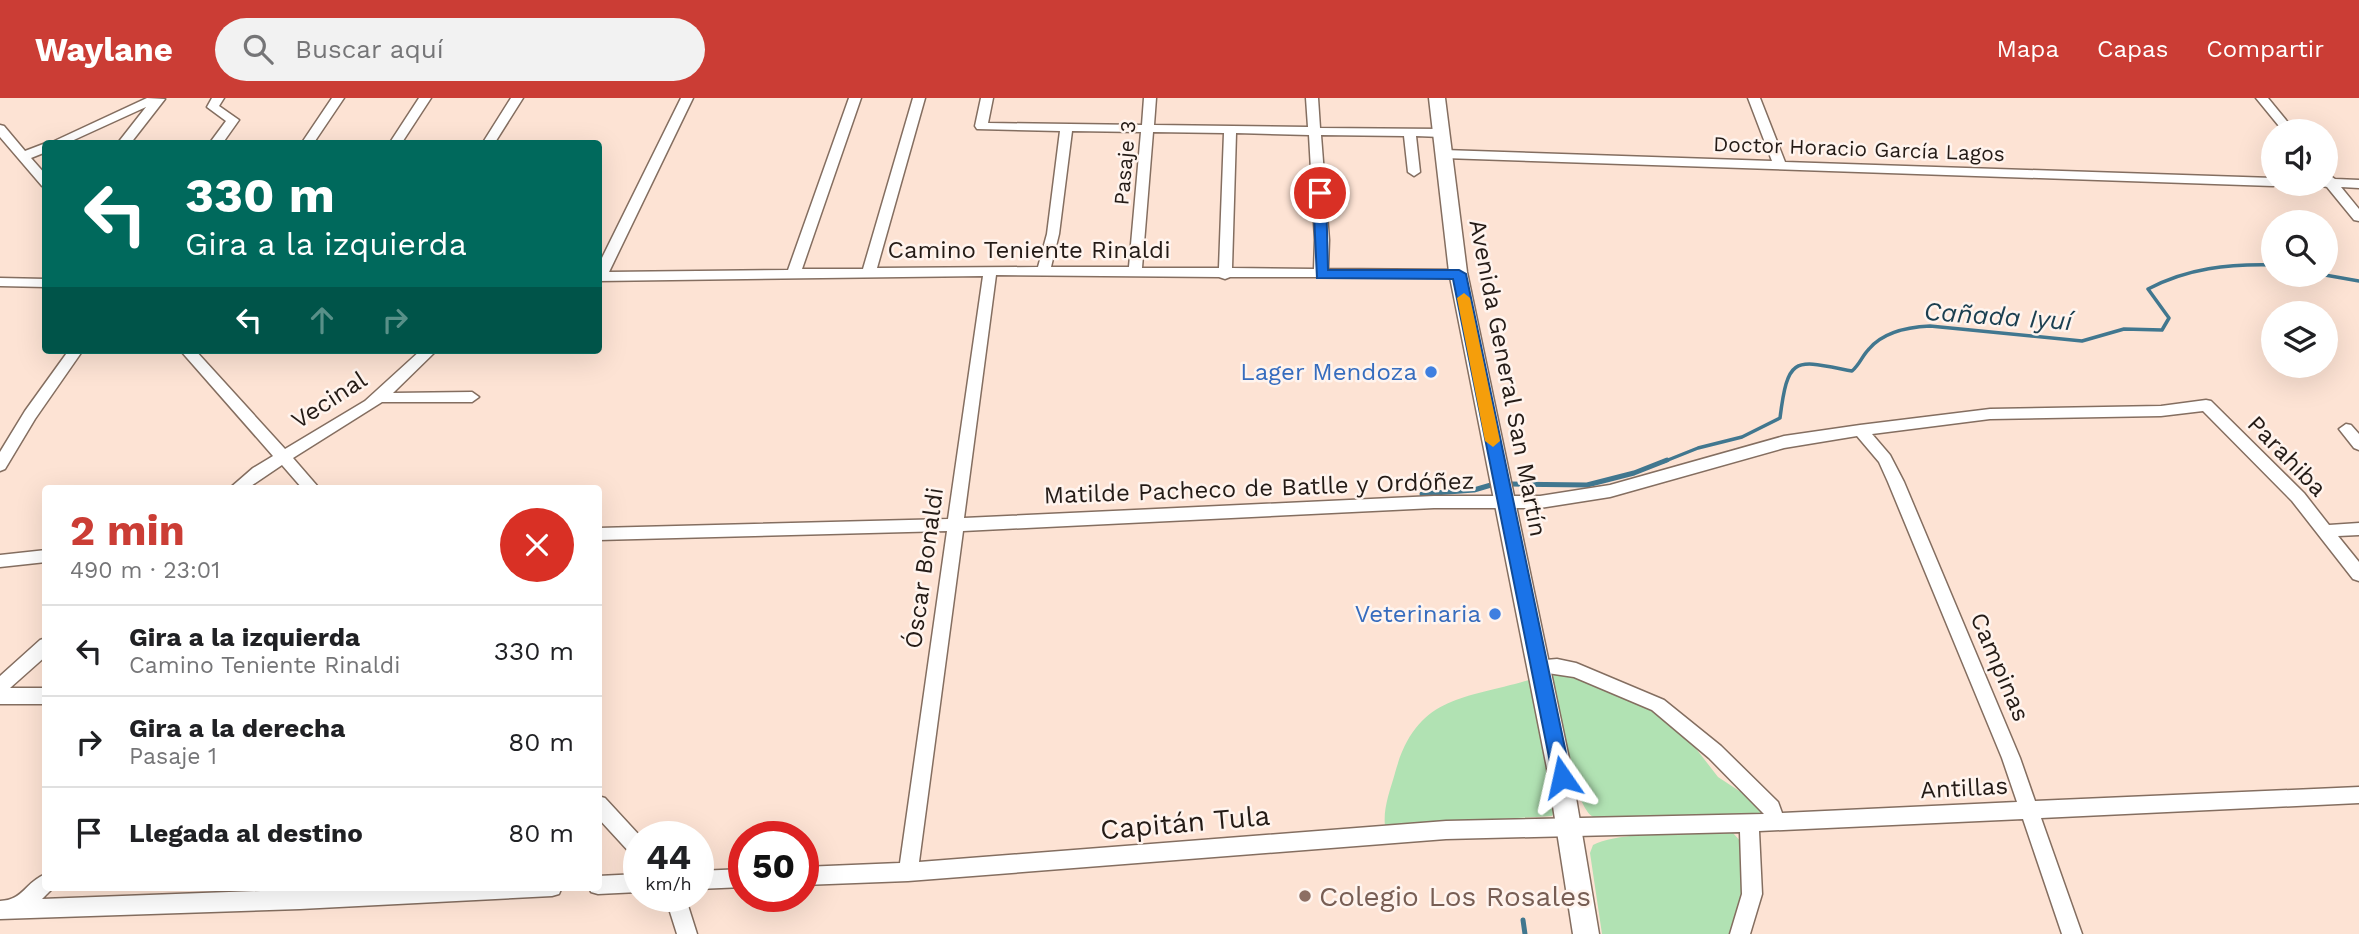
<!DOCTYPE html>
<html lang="es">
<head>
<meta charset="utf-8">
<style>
  :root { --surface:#fff; --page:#f2f2f2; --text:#202124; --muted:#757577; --line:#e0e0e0; --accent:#cb3d35 }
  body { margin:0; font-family:"Work Sans",sans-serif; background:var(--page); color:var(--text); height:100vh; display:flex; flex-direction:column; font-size:26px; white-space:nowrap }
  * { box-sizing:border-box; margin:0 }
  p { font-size:23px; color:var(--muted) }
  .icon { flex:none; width:38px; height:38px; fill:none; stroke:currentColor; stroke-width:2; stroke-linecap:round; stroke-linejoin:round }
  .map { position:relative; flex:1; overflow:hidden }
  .drawer { position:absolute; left:42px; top:387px; width:560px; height:406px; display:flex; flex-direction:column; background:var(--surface); border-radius:7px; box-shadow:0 7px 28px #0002 }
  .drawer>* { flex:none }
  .hud { position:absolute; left:42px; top:42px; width:560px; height:214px; border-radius:7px; box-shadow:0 7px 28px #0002; background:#00695c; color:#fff; overflow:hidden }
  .buttons { position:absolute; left:2261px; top:21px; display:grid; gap:14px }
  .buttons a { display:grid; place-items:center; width:77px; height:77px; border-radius:50%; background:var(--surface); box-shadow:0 7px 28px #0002; font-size:35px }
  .speed { position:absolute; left:623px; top:723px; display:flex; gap:14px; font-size:35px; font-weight:700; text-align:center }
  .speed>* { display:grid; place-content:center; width:91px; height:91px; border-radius:50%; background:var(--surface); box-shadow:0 7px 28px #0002; line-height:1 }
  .speed small { font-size:18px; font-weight:400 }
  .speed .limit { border:10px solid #d22; background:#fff; color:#111 }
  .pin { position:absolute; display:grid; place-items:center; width:60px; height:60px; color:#fff; margin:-30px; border:4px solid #fff; border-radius:50%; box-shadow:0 2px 7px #0007 }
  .me { position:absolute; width:77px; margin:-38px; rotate:349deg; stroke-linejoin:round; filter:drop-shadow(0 0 5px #0008) }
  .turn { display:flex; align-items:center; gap:24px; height:147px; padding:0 28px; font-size:32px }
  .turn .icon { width:91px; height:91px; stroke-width:2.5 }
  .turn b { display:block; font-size:49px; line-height:60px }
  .lanes { display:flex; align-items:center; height:66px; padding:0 28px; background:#0003; justify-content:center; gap:35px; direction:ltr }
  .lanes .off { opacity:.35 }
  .round { display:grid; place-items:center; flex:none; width:74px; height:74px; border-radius:37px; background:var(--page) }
  .head { display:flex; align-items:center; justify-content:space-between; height:119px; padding:0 28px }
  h1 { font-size:42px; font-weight:700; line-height:52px; color:var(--accent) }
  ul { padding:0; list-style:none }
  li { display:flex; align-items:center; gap:21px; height:91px; padding:0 28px; border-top:2px solid var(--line) }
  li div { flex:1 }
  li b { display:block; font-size:26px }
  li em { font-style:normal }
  header { display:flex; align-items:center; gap:42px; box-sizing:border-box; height:98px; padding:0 35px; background:var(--accent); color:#fff }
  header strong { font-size:33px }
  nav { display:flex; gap:38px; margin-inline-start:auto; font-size:24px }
  .search { width:490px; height:63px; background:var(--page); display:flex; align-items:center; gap:18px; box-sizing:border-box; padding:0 24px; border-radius:38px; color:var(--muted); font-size:26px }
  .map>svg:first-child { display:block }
</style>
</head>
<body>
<header>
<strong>Waylane</strong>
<div class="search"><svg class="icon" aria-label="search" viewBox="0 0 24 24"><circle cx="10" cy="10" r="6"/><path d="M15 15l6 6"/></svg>Buscar aquí</div>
<nav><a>Mapa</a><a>Capas</a><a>Compartir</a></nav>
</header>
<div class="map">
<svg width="2359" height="836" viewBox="0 0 2359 836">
  <rect width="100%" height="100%" fill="#fde3d4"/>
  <!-- green -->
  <path fill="#b1e2b3" d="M 1562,572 L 1660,612 L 1687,639 L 1718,679 L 1756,704 L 1765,716 L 1761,720 L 1600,722 C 1595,720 1590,718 1587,713 C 1571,691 1558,606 1552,575 Z
    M 1532,581 L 1557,709 L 1552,718 L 1385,728 C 1383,710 1390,693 1395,675 C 1417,595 1466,602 1532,581 Z
    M 1733,735 L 1742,745 L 1742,799 L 1731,836 L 1602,836 L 1590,755 L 1593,747 C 1622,732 1698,736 1733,735 Z"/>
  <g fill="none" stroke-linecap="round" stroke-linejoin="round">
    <!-- stream-far1 -->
    <path stroke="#41778f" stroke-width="3.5" d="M 2325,177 L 2359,183
      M 1663,364 L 1698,350 L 1742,339 L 1780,320 C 1788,256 1795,262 1852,273 C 1860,266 1862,258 1869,251 C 1883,234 1909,229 1930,228 L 2082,243 L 2124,231 L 2162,232 L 2169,220 L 2148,191 C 2188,170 2228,166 2273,167"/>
    <!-- stream -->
    <path stroke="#41778f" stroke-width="5" d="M 1511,386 L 1587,387 L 1634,375 L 1667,362
      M 1422,396 L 1474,392 L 1491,387
      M 1523,822 L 1525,836"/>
    <defs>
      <path id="minor" d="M 147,0 L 165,1 L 130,46 L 117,46 L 146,9 L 65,46 L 48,46 Z
        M 212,0 L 224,0 L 219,8 L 239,22 L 222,46 L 209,46 L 226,23 L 207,9 Z
        M 332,0 L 344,0 L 313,46 L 301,46 Z
        M 419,0 L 431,0 L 401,46 L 389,46 Z
        M 511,0 L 523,0 L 494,46 L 482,46 Z
        M 681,0 L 693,0 L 609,174 L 788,172 L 849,0 L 861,0 L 802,171 L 863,171 L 913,0 L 925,0 L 877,170 L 1038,169 L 1047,136 L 1060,33 L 977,31 L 975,28 L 981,0 L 993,0 L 988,25 L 1142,27 L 1144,0 L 1156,0 L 1154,27 L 1308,29 L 1306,0 L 1318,0 L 1320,30 L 1441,31 L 1447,35 L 1441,39 L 1416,38 L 1420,74 L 1414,78 L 1408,74 L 1404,38 L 1321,37 L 1329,142 L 1328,171 L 1459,172 L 1464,173 L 1464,179 L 1230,179 L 1225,181 L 1219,179 L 996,177 L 964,420 L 1434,398 L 1540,398 L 1610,387 L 1784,338 L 1860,327 L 1990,311 L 2161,308 L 2206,302 L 2211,303 L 2304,395 L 2329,427 L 2359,425 L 2359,437 L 2338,438 L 2359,464 L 2359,483 L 2353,481 L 2292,403 L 2203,313 L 2161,318 L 1990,321 L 1872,336 L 1890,357 L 1904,384 L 2020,660 L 2035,703 L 2359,689 L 2359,705 L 2041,720 L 2082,836 L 2062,836 L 2023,721 L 1759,733 L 1762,796 L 1750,836 L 1730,836 L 1742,796 L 1740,734 L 1446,741 L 908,783 L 803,787 L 803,769 L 900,765 L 947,433 L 598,442 L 598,430 L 948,421 L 983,178 L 598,183 L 598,168 ZM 1072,33 L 1141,34 L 1129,169 L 1051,169 L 1059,136 ZM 1153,34 L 1224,35 L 1219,170 L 1142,170 ZM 1236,35 L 1309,37 L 1315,142 L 1314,171 L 1232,170 ZM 1857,338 L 1879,364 L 1888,384 L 2002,660 L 2017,704 L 1782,715 L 1778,704 L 1721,648 L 1664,602 L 1576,565 L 1557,561 L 1534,563 L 1531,568 L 1534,573 L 1574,579 L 1652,612 L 1709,660 L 1764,716 L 1446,723 L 919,764 L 963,433 L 1434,410 L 1540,410 L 1610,399 L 1784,350 Z
        M 1748,0 L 1760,0 L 1785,64 L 2273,80 L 2273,86 L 2278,86 L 2273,88 L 1444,60 L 1438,56 L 1444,52 L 1772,63 Z
        M 2256,0 L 2268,0 L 2295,33 L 2283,33 Z
        M 0,27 L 4,28 L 25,53 L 46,45 L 47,46 L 46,54 L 31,60 L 46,77 L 46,89 L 42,88 L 0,39 Z
        M 2326,75 L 2335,81 L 2359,82 L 2359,90 L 2341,89 L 2359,111 L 2359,123 L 2354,122 L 2327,89 L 2322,88 L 2320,86 L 2326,86 Z
        M 0,180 L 46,181 L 46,189 L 0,188 Z
        M 69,252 L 83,252 L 35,321 L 5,371 L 0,373 L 0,354 L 25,313 Z
        M 180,252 L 195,252 L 285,351 L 365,303 L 421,252 L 437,252 L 393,295 L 472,294 L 479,299 L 472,304 L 382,304 L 293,360 L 319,390 L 302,390 L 282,367 L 248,390 L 230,390 L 253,370 L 273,358 Z
        M 2346,326 L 2351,327 L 2359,336 L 2359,352 L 2354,350 L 2339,331 Z
        M 46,452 L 46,464 L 0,469 L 0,457 Z
        M 46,540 L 46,558 L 10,590 L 46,590 L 46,606 L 0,606 L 0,578 L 40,542 Z
        M 598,698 L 605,700 L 640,738 L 639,760 L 632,757 L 598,720 Z
        M 744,771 L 744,789 L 698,791 L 698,773 Z
        M 46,776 L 46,789 L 54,789 L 42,801 L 366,789 L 562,789 L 559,796 L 552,798 L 300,811 L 0,821 L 0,803 C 24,802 25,784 46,776 Z
        M 639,776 L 639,794 L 598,796 L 591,794 L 589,789 L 598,789 L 598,778 Z
        M 665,798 L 685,798 L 697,836 L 677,836 Z"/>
      <path id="secondary" d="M 1429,0 L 1445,0 L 1467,174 L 1571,670 L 1599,836 L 1573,836 L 1547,670 L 1449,174 Z"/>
    </defs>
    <!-- minor casing -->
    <use href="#minor" stroke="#846e60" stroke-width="3"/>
    <!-- secondary casing -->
    <use href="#secondary" stroke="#846e60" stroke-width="3"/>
    <!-- minor -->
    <use href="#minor" fill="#fff" fill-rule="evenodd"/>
    <!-- secondary -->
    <use href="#secondary" fill="#fff" fill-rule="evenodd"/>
  </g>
  <!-- route -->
  <path fill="#1a73e8" stroke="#114b97" stroke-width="2" d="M 1320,91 L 1326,95 L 1328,172 L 1459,172 L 1466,176 L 1571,679 L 1569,685 L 1562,687 L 1556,685 L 1553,679 L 1453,181 L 1317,180 L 1313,95 Z"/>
  <!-- slow -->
  <path fill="#f59e0b" d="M 1464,195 L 1470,200 L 1500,343 L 1493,349 L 1485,343 L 1457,200 Z"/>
  <!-- markers -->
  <g fill="#3f7fe0" stroke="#fff4ee" stroke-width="2.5">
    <circle cx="1431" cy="274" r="7"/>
    <circle cx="1495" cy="516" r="7"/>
  </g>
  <circle fill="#8d6e63" stroke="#fff4ee" stroke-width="2.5" cx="1305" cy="798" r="7"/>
  <g text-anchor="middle" stroke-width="5" stroke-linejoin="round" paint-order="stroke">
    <!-- far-street labels -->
    <g font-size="21" fill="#241b16" stroke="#fff4ee">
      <text transform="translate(1859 51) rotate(2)" y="7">Doctor Horacio García Lagos</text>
      <text transform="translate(1125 65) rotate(-85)" y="7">Pasaje 3</text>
    </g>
    <!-- street labels -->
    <g font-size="24" fill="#241b16" stroke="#fff4ee">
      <text x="1029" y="160">Camino Teniente Rinaldi</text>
      <text transform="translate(1508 280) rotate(79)" y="8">Avenida General San Martín</text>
      <text transform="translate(329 302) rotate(-33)" y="8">Vecinal</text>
      <text transform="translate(2287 358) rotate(46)" y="8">Parahiba</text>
      <text transform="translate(1259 390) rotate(-2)" y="8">Matilde Pacheco de Batlle y Ordóñez</text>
      <text transform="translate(924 470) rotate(-82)" y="8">Óscar Bonaldi</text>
      <text transform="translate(2000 569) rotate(67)" y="8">Campinas</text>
      <text transform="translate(1964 690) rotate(-3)" y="8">Antillas</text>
    </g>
    <!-- shop labels -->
    <g font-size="24" fill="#366cbe" stroke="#fff4ee" text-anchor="end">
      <text x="1417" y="282">Lager Mendoza</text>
      <text x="1481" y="524">Veterinaria</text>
    </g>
    <!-- water labels -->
    <g font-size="26" font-style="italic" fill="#1b3f50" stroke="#fff4ee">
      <text transform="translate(1998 218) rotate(4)" y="9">Cañada Iyuí</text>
    </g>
    <!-- near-street labels -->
    <g font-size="28" fill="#241b16" stroke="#fff4ee">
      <text transform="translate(1185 724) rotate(-5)" y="10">Capitán Tula</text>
    </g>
    <!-- near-education labels -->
    <g font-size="28" fill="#785e54" stroke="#fff4ee" text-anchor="start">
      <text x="1319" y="808">Colegio Los Rosales</text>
    </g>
  </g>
</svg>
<div class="buttons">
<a><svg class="icon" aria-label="sound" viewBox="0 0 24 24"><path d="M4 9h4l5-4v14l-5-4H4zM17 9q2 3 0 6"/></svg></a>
<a><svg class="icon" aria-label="search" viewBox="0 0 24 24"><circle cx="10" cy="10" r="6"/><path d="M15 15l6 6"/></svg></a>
<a><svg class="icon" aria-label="layers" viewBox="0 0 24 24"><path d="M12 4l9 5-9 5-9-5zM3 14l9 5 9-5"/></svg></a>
</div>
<div class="speed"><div>44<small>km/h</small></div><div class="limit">50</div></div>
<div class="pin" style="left:1320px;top:95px;background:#d93025"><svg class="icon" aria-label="arrive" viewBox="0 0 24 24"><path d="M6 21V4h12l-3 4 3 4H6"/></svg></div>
<svg class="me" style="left:1562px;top:679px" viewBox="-20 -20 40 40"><path d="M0-17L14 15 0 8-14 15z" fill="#1a73e8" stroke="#fff" stroke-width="4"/></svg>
<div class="hud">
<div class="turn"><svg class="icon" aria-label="left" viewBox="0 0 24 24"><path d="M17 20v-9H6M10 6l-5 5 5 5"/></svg><div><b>330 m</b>Gira a la izquierda</div></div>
<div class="lanes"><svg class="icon" aria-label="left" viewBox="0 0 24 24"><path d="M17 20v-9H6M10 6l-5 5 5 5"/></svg><svg class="icon off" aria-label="ahead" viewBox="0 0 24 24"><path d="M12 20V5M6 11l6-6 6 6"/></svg><svg class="icon off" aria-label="right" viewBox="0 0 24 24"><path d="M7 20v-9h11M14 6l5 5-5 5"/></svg></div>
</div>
<section class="drawer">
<div class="head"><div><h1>2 min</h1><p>490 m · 23:01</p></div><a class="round" style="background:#d93025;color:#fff"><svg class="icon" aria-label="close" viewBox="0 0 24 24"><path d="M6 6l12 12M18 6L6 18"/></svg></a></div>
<ul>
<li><svg class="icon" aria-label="left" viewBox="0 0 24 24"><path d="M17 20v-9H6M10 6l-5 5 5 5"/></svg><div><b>Gira a la izquierda</b><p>Camino Teniente Rinaldi</p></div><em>330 m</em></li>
<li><svg class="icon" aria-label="right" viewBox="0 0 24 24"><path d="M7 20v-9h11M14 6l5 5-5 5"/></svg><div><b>Gira a la derecha</b><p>Pasaje 1</p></div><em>80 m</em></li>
<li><svg class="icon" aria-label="arrive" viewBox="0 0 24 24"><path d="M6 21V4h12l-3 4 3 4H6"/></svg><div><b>Llegada al destino</b></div><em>80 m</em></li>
</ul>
</section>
</div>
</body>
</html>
